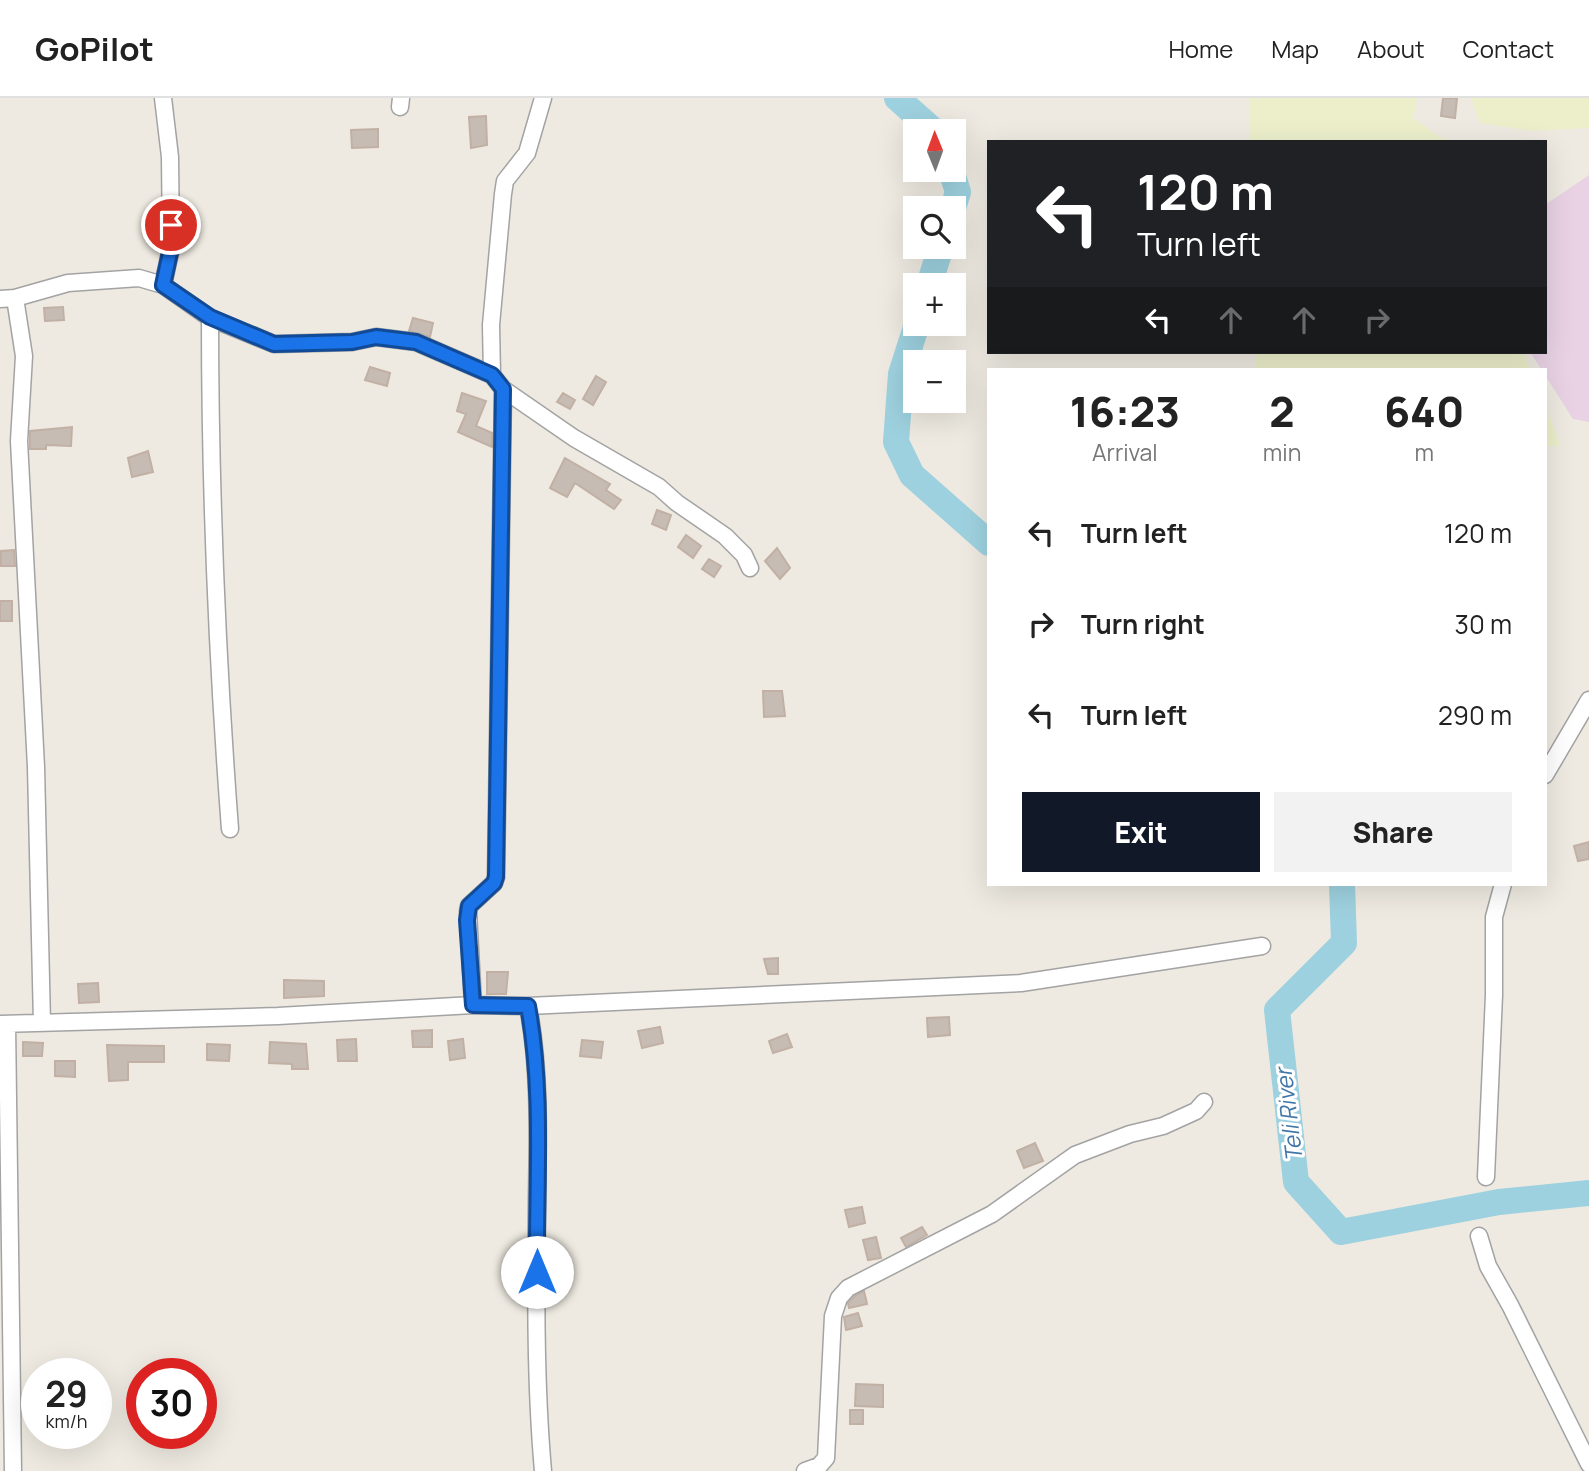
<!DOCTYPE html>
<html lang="en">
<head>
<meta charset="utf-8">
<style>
  :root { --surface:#fff; --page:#f2f2f2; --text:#222; --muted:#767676; --line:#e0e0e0; --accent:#111827 }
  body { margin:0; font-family:Manrope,sans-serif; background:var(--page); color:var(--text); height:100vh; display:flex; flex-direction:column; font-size:26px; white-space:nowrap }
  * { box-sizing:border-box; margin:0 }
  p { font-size:23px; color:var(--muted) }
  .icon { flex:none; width:38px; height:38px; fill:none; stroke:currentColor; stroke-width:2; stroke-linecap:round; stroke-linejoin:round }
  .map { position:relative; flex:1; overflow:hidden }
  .details { position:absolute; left:987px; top:270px; width:560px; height:518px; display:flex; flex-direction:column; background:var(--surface); border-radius:0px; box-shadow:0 7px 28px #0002 }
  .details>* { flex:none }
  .hud { position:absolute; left:987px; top:42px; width:560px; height:214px; border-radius:0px; box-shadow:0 7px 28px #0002; background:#202124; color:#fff; overflow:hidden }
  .needle { width:46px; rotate:359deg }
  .buttons { position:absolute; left:903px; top:21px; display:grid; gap:14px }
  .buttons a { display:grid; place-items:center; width:63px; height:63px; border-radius:0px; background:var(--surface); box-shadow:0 7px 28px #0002; font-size:35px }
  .speed { position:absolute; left:21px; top:1260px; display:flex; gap:14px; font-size:35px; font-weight:700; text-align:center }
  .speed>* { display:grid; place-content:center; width:91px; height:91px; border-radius:50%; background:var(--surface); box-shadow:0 7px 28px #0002; line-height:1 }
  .speed small { font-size:18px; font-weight:400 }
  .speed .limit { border:10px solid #d22; background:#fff; color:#111 }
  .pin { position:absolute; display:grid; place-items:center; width:60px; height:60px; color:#fff; margin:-30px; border:4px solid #fff; border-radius:50%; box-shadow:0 2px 7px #0007 }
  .me { position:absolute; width:77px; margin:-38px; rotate:0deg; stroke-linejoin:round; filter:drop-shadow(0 0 5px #0008) }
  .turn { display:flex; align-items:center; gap:24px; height:147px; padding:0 35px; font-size:32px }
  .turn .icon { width:91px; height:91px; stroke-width:2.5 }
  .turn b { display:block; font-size:49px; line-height:60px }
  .lanes { display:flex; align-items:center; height:66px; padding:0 35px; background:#0003; justify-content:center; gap:35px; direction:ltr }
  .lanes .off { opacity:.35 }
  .eta { display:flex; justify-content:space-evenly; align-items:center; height:119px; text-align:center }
  .eta b { font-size:42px; font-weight:800; line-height:49px }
  .button { display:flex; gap:14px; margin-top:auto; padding:14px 35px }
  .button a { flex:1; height:80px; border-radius:0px; background:var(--accent); color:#fff; font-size:28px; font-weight:800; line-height:80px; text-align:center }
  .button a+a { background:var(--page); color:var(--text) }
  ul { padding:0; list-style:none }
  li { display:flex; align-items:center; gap:21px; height:91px; padding:0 35px }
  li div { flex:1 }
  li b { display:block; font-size:26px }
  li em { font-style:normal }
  header { display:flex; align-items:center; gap:42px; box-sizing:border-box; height:98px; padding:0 35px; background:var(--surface); border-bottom:2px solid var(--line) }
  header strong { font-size:33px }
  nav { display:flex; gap:38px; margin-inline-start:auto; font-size:24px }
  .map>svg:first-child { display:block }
</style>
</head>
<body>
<header>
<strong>GoPilot</strong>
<nav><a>Home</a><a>Map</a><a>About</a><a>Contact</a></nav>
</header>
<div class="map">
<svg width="1589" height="1373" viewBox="0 0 1589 1373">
  <rect width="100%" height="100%" fill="#eeeae1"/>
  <!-- industrial -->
  <path fill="#e8d2e4" d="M 1589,77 L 1589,324 L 1573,321 L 1545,277 L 1545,271 L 1541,271 L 1530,254 L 1545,254 L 1545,107 Z"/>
  <!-- farmland -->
  <path fill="#ecefca" d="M 1249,0 L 1417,0 L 1413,20 L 1440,39 L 1458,44 L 1250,44 Z
    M 1471,0 L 1589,0 L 1589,30 L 1532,33 L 1480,25 Z
    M 1256,254 L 1523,254 L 1530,271 L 1256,271 Z
    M 1545,308 L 1561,348 L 1545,348 Z"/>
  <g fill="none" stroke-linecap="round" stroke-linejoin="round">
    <!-- river -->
    <path stroke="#9ed1df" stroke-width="26" d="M 897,0 L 934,33
      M 951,72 L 958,94 L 953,110
      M 929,187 L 941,149
      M 917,226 L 901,276 L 896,344 L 912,377 L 989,445
      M 1342,786 L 1344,845 L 1277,912 L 1296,1084 L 1341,1134 L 1499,1104 L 1589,1095"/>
  </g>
  <!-- building -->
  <path fill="#c6bcb4" stroke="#c1b0a3" stroke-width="2" d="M 1443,0 L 1457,0 L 1455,20 L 1441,18 Z
    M 486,18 L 487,47 L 471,50 L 469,19 Z
    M 378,31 L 378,49 L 352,50 L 351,32 Z
    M 63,209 L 64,222 L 45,223 L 44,210 Z
    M 413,220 L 433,225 L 430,239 L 409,233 Z
    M 370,269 L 390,275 L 387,288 L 365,282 Z
    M 596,278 L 606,284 L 593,307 L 583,301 Z
    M 462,295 L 486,303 L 476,328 L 492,335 L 492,349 L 458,334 L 466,316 L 457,313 Z
    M 563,295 L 575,302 L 570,311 L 557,304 Z
    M 72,329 L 71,348 L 46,347 L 46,351 L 30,351 L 30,333 Z
    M 148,353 L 153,374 L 132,379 L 128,360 Z
    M 565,360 L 610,386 L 606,392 L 621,402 L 614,411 L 575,385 L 567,399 L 550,390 Z
    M 657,412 L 671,417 L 666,432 L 652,426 Z
    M 686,437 L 701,448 L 693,460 L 678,449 Z
    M 777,450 L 790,470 L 780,481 L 765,463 Z
    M 14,452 L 15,468 L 1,468 L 1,453 Z
    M 709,461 L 721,468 L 714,479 L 702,471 Z
    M 0,503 L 12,503 L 12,523 L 0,523 Z
    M 763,593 L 782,593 L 785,618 L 764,619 Z
    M 1589,744 L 1589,761 L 1578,763 L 1574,748 Z
    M 778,860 L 778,876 L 768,876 L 764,861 Z
    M 487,874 L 508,874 L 506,896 L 487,896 Z
    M 284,882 L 324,883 L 324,898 L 284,900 Z
    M 98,885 L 99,904 L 79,905 L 78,886 Z
    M 949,919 L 950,937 L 928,939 L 927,920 Z
    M 660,929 L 663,945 L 642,950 L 638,933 Z
    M 432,932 L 432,949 L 413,949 L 412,933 Z
    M 787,936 L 792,949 L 773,955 L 769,943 Z
    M 356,941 L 357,963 L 338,963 L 337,942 Z
    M 463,941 L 465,960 L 450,962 L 448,943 Z
    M 582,942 L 603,944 L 601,960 L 580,958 Z
    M 23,944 L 43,945 L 42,958 L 23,958 Z
    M 270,944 L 306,946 L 308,971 L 292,971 L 292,966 L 269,965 Z
    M 207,946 L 230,947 L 229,963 L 207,962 Z
    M 107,947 L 164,948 L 164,964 L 128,964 L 128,982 L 109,983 Z
    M 55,963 L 75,963 L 75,979 L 55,978 Z
    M 1035,1045 L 1043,1063 L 1024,1070 L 1017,1053 Z
    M 862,1109 L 865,1125 L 849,1129 L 845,1112 Z
    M 922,1129 L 927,1137 L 906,1149 L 901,1140 Z
    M 876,1139 L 881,1160 L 868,1162 L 863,1142 Z
    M 864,1193 L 867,1206 L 849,1210 L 848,1205 L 855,1198 Z
    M 858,1215 L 862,1228 L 846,1232 L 844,1219 Z
    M 856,1286 L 883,1287 L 883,1309 L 855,1308 Z
    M 850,1312 L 863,1312 L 863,1326 L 850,1326 Z"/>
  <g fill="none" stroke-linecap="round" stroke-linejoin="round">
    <defs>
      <path id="street" d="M 163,0 L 170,59 L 171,150 L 163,187
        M 400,9 L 401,0
        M 15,200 L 24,258 L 19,343 L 36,669 L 42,925
        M 0,201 L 15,200 L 68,185 L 139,180 L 163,187 L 210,220 L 274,246 L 352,244 L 376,239 L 416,244 L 492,277 L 503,291 L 496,779 L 494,785 L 469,808 L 468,813 L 473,907
        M 210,220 C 210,390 217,560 230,731
        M 492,277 L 491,227 L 503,96 L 505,83 L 527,55 L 543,0
        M 503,291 L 574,340 L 659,389 L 677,405 L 725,438 L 744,457 L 750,470
        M 1545,677 L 1589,602
        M 528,908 C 540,971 538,1037 537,1100 C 536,1191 535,1283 543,1373
        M 0,926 L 278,918 L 473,907 L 528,908 L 1021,885 L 1262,848
        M 7,926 L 13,1373
        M 1486,1079 L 1494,897 L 1494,819 L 1503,786
        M 1479,1138 L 1488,1168 L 1510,1207 L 1589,1366
        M 805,1373 L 819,1368 L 826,1360 L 833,1218 L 839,1200 L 848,1190 L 992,1116 L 1075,1057 L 1130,1036 L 1163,1028 L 1196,1013 L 1204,1004"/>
    </defs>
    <!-- street casing -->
    <use href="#street" stroke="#a3a3a3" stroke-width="19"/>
    <!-- street -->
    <use href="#street" stroke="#fff" stroke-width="16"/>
  </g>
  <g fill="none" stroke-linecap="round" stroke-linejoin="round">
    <defs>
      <path id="route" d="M 171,127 L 171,150 L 163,187 L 210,219 L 274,246 L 352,244 L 376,239 L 416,244 L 492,277 L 503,291 L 496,779 L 494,785 L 469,808 L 467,822 L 473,907 L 528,908 C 544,995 536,1086 537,1174"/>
    </defs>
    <!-- route casing -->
    <use href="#route" stroke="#114b97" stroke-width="18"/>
    <!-- route -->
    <use href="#route" stroke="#1a73e8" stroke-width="12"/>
  </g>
  <g text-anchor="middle" stroke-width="6" stroke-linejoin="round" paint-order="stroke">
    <!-- water labels -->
    <g font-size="23" font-style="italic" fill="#4176a9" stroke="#fff">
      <text transform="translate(1289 1017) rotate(-97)" y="8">Teli River</text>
    </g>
  </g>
</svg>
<div class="buttons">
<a><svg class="needle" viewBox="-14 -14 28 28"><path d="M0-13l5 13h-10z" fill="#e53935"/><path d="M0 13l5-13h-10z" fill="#767676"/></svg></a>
<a><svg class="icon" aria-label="search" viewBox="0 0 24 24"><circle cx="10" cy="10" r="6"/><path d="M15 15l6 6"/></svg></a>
<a>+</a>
<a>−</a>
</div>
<div class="speed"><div>29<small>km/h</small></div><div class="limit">30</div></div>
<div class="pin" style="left:171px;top:127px;background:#d93025"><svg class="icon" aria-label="arrive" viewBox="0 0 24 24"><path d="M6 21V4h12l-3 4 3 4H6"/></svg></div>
<svg class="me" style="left:537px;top:1174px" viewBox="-20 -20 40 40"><circle r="19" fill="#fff"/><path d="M0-13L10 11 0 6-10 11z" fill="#1a73e8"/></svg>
<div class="hud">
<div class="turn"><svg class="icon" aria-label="left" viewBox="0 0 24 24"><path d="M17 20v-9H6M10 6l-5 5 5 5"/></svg><div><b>120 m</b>Turn left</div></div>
<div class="lanes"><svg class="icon" aria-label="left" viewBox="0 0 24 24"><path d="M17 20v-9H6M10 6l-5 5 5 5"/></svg><svg class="icon off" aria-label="ahead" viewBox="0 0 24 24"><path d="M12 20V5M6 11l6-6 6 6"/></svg><svg class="icon off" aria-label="ahead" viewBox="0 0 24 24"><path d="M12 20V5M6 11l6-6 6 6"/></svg><svg class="icon off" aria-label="right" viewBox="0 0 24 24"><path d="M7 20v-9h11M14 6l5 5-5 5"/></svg></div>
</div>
<section class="details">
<div class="eta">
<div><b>16:23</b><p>Arrival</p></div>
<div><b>2</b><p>min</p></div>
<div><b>640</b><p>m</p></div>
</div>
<ul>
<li><svg class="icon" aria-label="left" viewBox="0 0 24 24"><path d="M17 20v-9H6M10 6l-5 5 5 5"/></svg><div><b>Turn left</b></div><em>120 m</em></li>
<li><svg class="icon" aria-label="right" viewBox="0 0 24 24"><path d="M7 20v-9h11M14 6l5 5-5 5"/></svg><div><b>Turn right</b></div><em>30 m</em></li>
<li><svg class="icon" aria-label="left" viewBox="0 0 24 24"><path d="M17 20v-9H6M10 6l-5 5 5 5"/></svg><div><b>Turn left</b></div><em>290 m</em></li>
</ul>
<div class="button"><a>Exit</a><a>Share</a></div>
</section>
</div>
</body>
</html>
